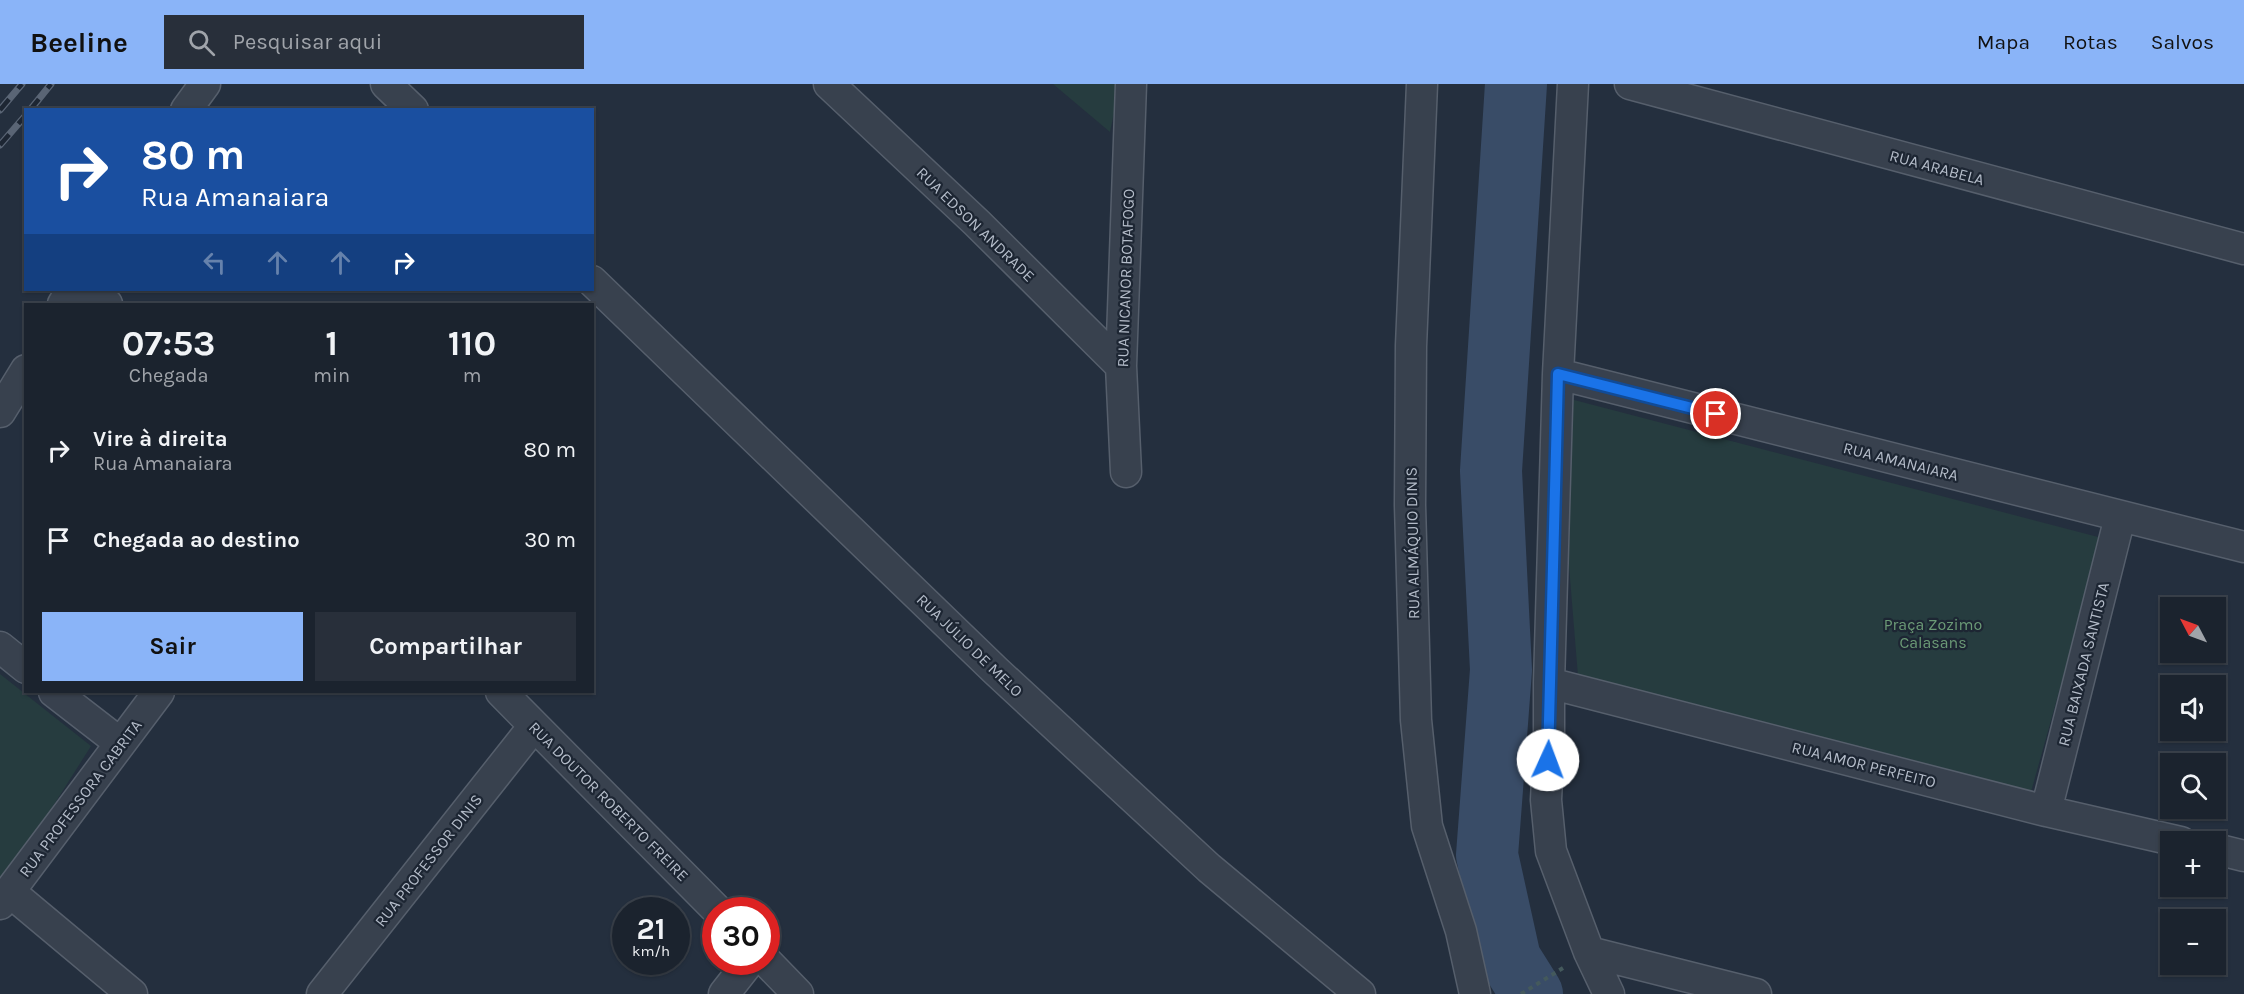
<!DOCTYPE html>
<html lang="pt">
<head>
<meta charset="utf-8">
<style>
  :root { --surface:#1b232e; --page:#282f3a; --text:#f1f3f6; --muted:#a0a4aa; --line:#39404a; --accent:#8ab4f8 }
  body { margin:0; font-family:Karla,sans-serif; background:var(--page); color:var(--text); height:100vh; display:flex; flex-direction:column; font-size:22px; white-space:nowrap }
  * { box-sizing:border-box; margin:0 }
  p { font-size:20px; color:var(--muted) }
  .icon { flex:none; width:33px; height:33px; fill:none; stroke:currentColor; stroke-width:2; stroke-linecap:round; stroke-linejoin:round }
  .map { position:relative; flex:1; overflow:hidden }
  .panel { position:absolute; left:24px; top:219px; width:570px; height:390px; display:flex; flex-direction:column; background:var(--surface); border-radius:0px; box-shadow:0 2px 4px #0004,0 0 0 2px var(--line) }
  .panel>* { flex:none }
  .hud { position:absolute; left:24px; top:24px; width:570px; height:183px; border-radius:0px; box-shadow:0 2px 4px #0004,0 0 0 2px var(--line); background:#1a4fa0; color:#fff; overflow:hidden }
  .needle { width:39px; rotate:311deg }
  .controls { position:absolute; left:2160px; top:513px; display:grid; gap:12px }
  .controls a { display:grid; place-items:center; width:66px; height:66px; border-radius:0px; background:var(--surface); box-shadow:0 2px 4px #0004,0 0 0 2px var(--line); font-size:30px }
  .speed { position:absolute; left:612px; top:813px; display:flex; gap:12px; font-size:30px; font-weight:700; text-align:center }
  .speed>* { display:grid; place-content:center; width:78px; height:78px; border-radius:50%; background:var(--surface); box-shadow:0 2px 4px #0004,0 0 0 2px var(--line); line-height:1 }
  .speed small { font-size:15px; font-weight:400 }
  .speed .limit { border:9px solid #d22; background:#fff; color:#111 }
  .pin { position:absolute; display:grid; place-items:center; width:51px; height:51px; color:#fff; margin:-26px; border:3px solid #fff; border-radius:50%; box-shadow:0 2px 6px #0007 }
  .me { position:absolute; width:66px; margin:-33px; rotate:2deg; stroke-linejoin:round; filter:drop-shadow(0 0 4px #0008) }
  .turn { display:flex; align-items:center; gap:21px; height:126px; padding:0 18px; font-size:27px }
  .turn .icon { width:78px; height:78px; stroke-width:2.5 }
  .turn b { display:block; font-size:42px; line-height:51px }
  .lanes { display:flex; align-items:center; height:57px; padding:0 18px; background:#0003; justify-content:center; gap:30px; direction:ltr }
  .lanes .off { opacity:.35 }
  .eta { display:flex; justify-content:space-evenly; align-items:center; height:102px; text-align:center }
  .eta b { font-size:36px; font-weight:700; line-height:42px }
  .primary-button { display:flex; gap:12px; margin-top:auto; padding:12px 18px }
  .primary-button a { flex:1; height:69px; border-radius:0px; background:var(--accent); color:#111; font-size:24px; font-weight:700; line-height:69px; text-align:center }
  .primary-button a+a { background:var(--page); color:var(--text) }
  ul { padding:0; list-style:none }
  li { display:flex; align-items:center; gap:18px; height:90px; padding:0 18px }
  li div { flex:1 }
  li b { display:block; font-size:22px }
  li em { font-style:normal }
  header { display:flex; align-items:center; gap:36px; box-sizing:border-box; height:84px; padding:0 30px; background:var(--accent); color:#111 }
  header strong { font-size:28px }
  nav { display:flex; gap:33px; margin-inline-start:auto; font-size:21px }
  .search { width:420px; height:54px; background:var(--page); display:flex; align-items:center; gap:15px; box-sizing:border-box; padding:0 21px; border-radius:0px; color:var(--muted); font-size:22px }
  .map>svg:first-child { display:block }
</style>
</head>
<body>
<header>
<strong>Beeline</strong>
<div class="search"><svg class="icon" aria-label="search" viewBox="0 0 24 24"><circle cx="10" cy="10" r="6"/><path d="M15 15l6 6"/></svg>Pesquisar aqui</div>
<nav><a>Mapa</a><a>Rotas</a><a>Salvos</a></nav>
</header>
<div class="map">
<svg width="2244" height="910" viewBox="0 0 2244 910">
  <rect width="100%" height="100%" fill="#242f3e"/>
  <!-- green -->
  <path fill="#263c3f" d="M 1053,0 L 1120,0 L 1110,48 Z
    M 1555,311 L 2102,454 L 2029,715 L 1578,592 Z
    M 0,590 L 91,662 L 0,806 Z"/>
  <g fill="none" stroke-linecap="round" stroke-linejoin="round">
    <!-- river -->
    <path stroke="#394c67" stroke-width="62" d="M 1516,0 L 1491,387 L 1501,586 L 1487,771 L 1510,875 L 1532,910"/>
    <defs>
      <path id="street" d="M 386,0 L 413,26
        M 829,0 L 977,139 L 1121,282
        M 1422,0 L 1411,262 L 1410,421 L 1416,636 L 1427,742 L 1461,847 L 1475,910
        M 1573,0 L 1558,290 L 1549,599 L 1549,655 L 1546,716 L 1551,767 L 1589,868 L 1609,910
        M 1630,0 L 2244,165
        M 186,26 L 205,0
        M 592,197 L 996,587 L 1209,784 L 1360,910
        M 91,206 L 107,220
        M 63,220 L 72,206
        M 1558,290 L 2244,463
        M 0,328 L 26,286
        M 1126,388 L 1121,282 L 1131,0
        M 0,563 L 26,584
        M 1549,599 L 2046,727 L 2181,758
        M 54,608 L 120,659
        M 501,608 L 717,826
        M 2046,727 L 2120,433
        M 2216,765 L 2244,772
        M 10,808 L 132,910
        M 0,820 L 159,608
        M 1589,868 L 1756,910
        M 766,877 L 798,910
        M 322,910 L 534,642
        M 724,910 L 749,878"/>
    </defs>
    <!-- street casing -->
    <use href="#street" stroke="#565f6c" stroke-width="33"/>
    <!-- path -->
    <path stroke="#44595c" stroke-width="4" stroke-dasharray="4.5 4.5" stroke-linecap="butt" d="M 1521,910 L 1563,884"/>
    <!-- street -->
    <use href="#street" stroke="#38414e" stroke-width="30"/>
    <defs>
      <path id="rail" d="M 0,26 L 22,0
        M 30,26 L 51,0
        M 0,61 L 26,31"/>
    </defs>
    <!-- rail casing -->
    <use href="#rail" stroke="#5a6575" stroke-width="7"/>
    <!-- rail -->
    <use href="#rail" stroke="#1d2633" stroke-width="4.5" stroke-dasharray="14" stroke-linecap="butt"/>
  </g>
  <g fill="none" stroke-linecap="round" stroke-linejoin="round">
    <defs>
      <path id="route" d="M 1548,676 L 1558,290 L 1716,330"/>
    </defs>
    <!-- route casing -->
    <use href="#route" stroke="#114b97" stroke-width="15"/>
    <!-- route -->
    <use href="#route" stroke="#1a73e8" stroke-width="10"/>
  </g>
  <g text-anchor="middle" stroke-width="4.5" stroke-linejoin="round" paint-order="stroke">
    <!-- street labels -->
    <g font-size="16" fill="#b4bcc9" stroke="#1d2633">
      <text transform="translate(1937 83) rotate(15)" y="6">RUA ARABELA</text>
      <text transform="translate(976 140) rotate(44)" y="6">RUA EDSON ANDRADE</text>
      <text transform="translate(1125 194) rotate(-88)" y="6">RUA NICANOR BOTAFOGO</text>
      <text transform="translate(1901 377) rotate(14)" y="6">RUA AMANAIARA</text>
      <text transform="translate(1412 459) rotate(-91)" y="6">RUA ALMÁQUIO DINIS</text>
      <text transform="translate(970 561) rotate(44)" y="6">RUA JÚLIO DE MELO</text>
      <text transform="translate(2083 580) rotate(-76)" y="6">RUA BAIXADA SANTISTA</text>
      <text transform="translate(1864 680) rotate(14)" y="6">RUA AMOR PERFEITO</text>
      <text transform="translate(80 714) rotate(-53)" y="6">RUA PROFESSORA CABRITA</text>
      <text transform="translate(609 717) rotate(45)" y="6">RUA DOUTOR ROBERTO FREIRE</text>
      <text transform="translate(428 776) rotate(-52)" y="6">RUA PROFESSOR DINIS</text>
    </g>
    <!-- park labels -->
    <g font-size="16" fill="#6b9a76" stroke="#1d2633">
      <text x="1933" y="546">Praça Zozimo<tspan x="1933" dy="18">Calasans</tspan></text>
    </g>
  </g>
</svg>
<div class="controls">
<a><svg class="needle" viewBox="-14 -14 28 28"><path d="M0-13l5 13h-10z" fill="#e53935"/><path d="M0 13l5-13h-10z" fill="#a0a4aa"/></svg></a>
<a><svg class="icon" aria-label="sound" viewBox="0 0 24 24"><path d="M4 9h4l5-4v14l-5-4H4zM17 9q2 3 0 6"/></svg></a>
<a><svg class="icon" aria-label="search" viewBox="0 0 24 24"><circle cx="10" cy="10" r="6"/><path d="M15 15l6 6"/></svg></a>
<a>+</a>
<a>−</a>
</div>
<div class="speed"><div>21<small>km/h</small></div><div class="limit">30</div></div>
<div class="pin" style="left:1716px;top:330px;background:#d93025"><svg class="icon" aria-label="arrive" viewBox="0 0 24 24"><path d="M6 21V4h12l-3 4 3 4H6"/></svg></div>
<svg class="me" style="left:1548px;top:676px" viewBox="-20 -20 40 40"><circle r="19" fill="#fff"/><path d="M0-13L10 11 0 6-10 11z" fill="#1a73e8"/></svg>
<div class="hud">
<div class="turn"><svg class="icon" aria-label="right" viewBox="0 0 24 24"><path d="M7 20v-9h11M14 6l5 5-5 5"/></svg><div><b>80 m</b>Rua Amanaiara</div></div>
<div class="lanes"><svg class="icon off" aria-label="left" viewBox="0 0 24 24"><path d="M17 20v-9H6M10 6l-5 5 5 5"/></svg><svg class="icon off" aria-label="ahead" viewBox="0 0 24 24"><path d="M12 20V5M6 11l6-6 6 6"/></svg><svg class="icon off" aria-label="ahead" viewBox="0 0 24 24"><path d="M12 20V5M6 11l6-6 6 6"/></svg><svg class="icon" aria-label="right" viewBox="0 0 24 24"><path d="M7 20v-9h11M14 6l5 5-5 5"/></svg></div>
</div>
<section class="panel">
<div class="eta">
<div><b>07:53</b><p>Chegada</p></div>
<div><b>1</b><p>min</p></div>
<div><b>110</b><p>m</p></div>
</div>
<ul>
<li><svg class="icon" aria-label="right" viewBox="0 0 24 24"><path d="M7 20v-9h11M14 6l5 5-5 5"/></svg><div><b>Vire à direita</b><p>Rua Amanaiara</p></div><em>80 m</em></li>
<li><svg class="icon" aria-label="arrive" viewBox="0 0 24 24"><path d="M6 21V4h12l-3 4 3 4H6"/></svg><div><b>Chegada ao destino</b></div><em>30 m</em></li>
</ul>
<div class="primary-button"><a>Sair</a><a>Compartilhar</a></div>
</section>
</div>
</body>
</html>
